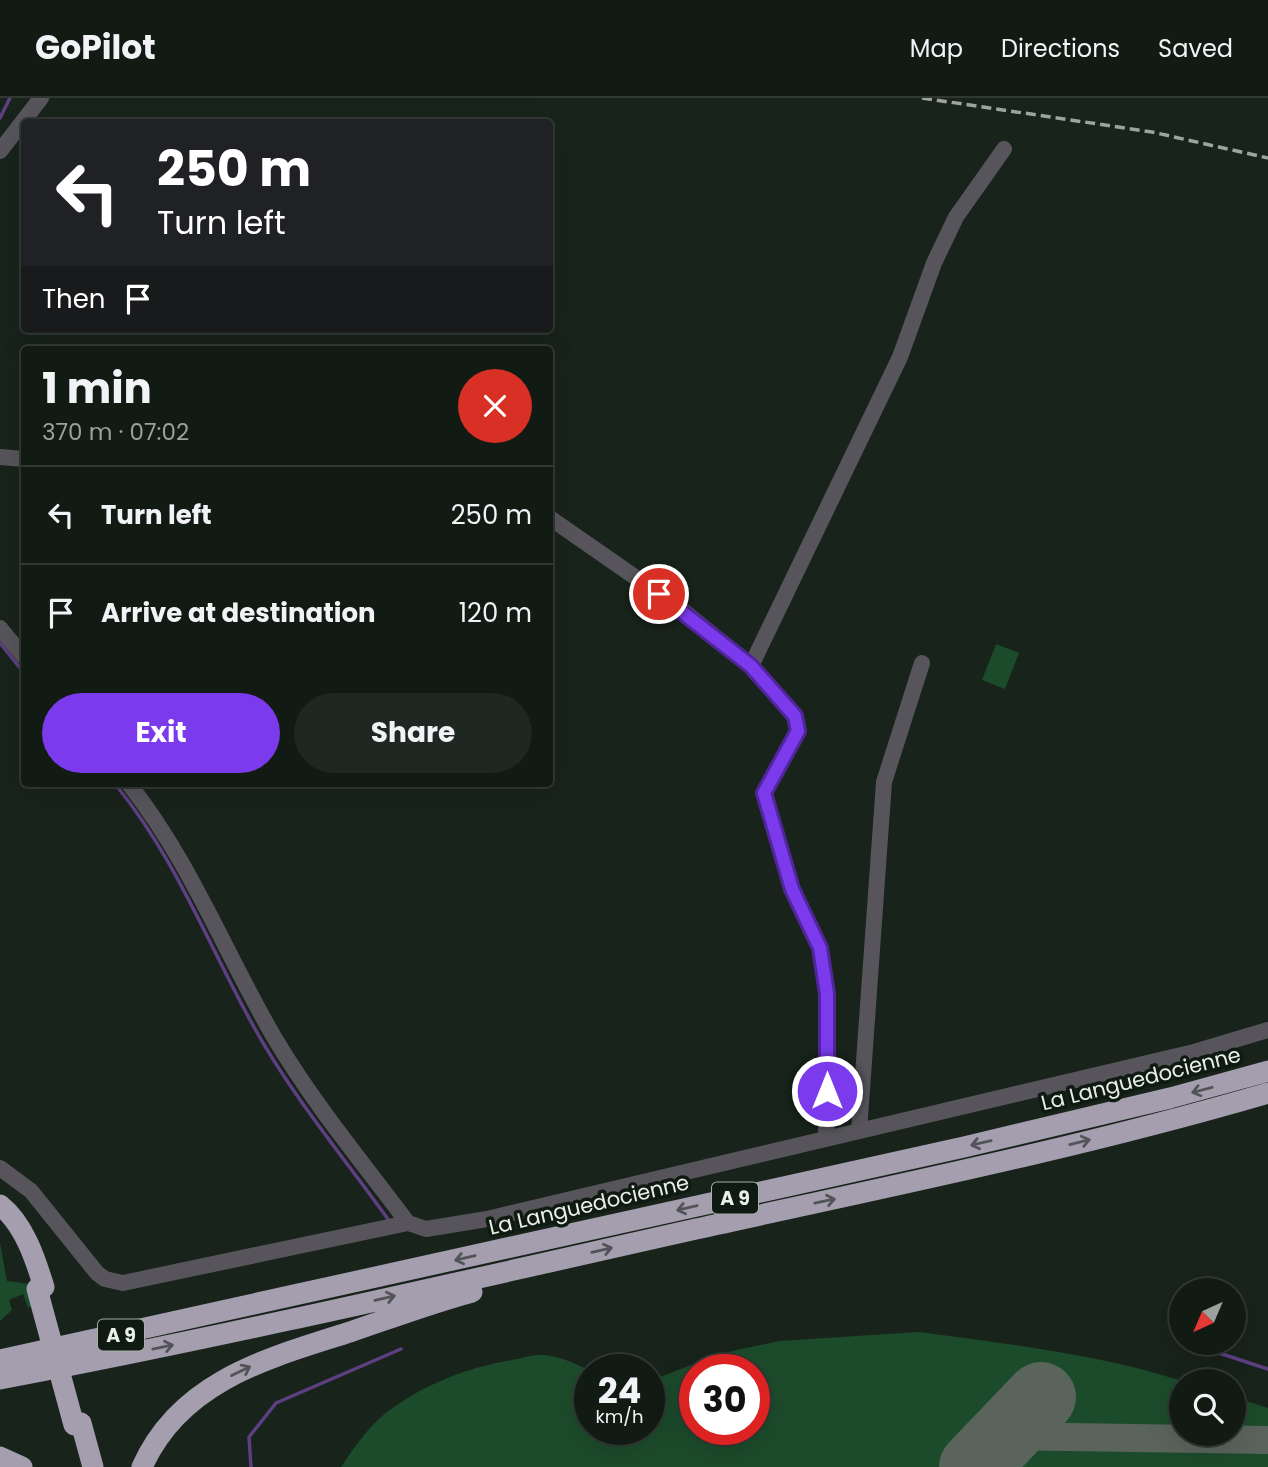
<!DOCTYPE html>
<html lang="en">
<head>
<meta charset="utf-8">
<style>
  :root { --surface:#121a14; --page:#1f2722; --text:#f1f3f6; --muted:#9ca1a0; --line:#313834; --accent:#7c3aed }
  body { margin:0; font-family:Poppins,sans-serif; background:var(--page); color:var(--text); height:100vh; display:flex; flex-direction:column; font-size:26px; white-space:nowrap }
  * { box-sizing:border-box; margin:0 }
  p { font-size:23px; color:var(--muted) }
  .icon { flex:none; width:38px; height:38px; fill:none; stroke:currentColor; stroke-width:2; stroke-linecap:round; stroke-linejoin:round }
  .map { position:relative; flex:1; overflow:hidden }
  .details { position:absolute; left:21px; top:248px; width:532px; height:441px; display:flex; flex-direction:column; background:var(--surface); border-radius:7px; box-shadow:0 7px 28px #0002,0 0 0 2px var(--line) }
  .details>* { flex:none }
  .top-card { position:absolute; left:21px; top:21px; width:532px; height:214px; border-radius:7px; box-shadow:0 7px 28px #0002,0 0 0 2px var(--line); background:#202124; color:#fff; overflow:hidden }
  .needle { width:46px; rotate:224deg }
  .controls { position:absolute; left:1169px; top:1180px; display:grid; gap:14px }
  .controls a { display:grid; place-items:center; width:77px; height:77px; border-radius:50%; background:var(--surface); box-shadow:0 7px 28px #0002,0 0 0 2px var(--line); font-size:35px }
  .speed { position:absolute; left:574px; top:1256px; display:flex; gap:14px; font-size:35px; font-weight:700; text-align:center }
  .speed>* { display:grid; place-content:center; width:91px; height:91px; border-radius:50%; background:var(--surface); box-shadow:0 7px 28px #0002,0 0 0 2px var(--line); line-height:1 }
  .speed small { font-size:18px; font-weight:400 }
  .speed .limit { border:10px solid #d22; background:#fff; color:#111 }
  .pin { position:absolute; display:grid; place-items:center; width:60px; height:60px; color:#fff; margin:-30px; border:4px solid #fff; border-radius:50%; box-shadow:0 2px 7px #0007 }
  .me { position:absolute; width:77px; margin:-38px; rotate:0deg; stroke-linejoin:round; filter:drop-shadow(0 0 5px #0008) }
  .turn { display:flex; align-items:center; gap:24px; height:147px; padding:0 21px; font-size:32px }
  .turn .icon { width:91px; height:91px; stroke-width:2.5 }
  .turn b { display:block; font-size:49px; line-height:60px }
  .then { display:flex; align-items:center; height:66px; padding:0 21px; background:#0003; gap:14px; font-size:26px }
  .round { display:grid; place-items:center; flex:none; width:74px; height:74px; border-radius:37px; background:var(--page) }
  .overview { display:flex; align-items:center; justify-content:space-between; height:119px; padding:0 21px }
  h1 { font-size:42px; font-weight:700; line-height:52px }
  .primary-button { display:flex; gap:14px; margin-top:auto; padding:14px 21px }
  .primary-button a { flex:1; height:80px; border-radius:42px; background:var(--accent); color:#fff; font-size:28px; font-weight:700; line-height:80px; text-align:center }
  .primary-button a+a { background:var(--page); color:var(--text) }
  ul { padding:0; list-style:none }
  li { display:flex; align-items:center; gap:21px; height:98px; padding:0 21px; border-top:2px solid var(--line) }
  li div { flex:1 }
  li b { display:block; font-size:26px }
  li em { font-style:normal }
  header { display:flex; align-items:center; gap:42px; box-sizing:border-box; height:98px; padding:0 35px; background:var(--surface); border-bottom:2px solid var(--line) }
  header strong { font-size:33px }
  nav { display:flex; gap:38px; margin-inline-start:auto; font-size:24px }
  .map>svg:first-child { display:block }
</style>
</head>
<body>
<header>
<strong>GoPilot</strong>
<nav><a>Map</a><a>Directions</a><a>Saved</a></nav>
</header>
<div class="map">
<svg width="1268" height="1369" viewBox="0 0 1268 1369">
  <rect width="100%" height="100%" fill="#18231b"/>
  <!-- green -->
  <path fill="#1c4b2b" fill-rule="evenodd" d="M 996,546 L 1019,555 L 1005,591 L 982,582 Z
    M 0,1145 L 7,1183 L 29,1186 L 36,1206 L 28,1210 L 23,1196 L 9,1202 L 12,1212 L 0,1223 Z
    M 919,1234 C 1007,1246 1098,1256 1182,1283 L 1181,1335 L 1234,1335 L 1234,1299 L 1268,1310 L 1268,1369 L 341,1369 C 355,1348 372,1323 394,1309 C 431,1283 473,1268 518,1261 C 526,1259 536,1256 544,1257 C 561,1259 575,1265 590,1273 L 590,1332 L 649,1332 L 649,1283 L 723,1255 L 779,1243 ZM 695,1272 L 754,1272 L 754,1332 L 695,1332 Z"/>
  <g fill="none" stroke-linecap="round" stroke-linejoin="round">
    <!-- stream -->
    <path stroke="#5e3f82" stroke-width="3.5" d="M 0,20 L 10,0
      M 0,545 L 24,575
      M 115,686 C 176,760 209,849 255,931 C 293,999 345,1061 390,1124
      M 1210,1252 L 1268,1271
      M 251,1369 L 249,1339 L 276,1305 L 401,1251"/>
    <!-- taxiway -->
    <path stroke="#5a645c" stroke-width="28" d="M 1003,1338 L 1268,1342"/>
    <!-- runway -->
    <path stroke="#5a645c" stroke-width="70" d="M 974,1369 L 1041,1299"/>
    <!-- minor -->
    <path stroke="#57555b" stroke-width="16" d="M 0,53 L 41,0
      M 0,359 L 24,361
      M 550,420 L 681,511 L 751,568 L 795,618 L 798,633 L 764,695 L 792,791 L 820,850 L 827,896 L 826,1041
      M 0,530 L 24,559
      M 751,568 L 900,259 L 934,165 L 956,119 L 1004,51
      M 129,686 C 190,763 225,855 274,939 C 313,1005 363,1065 408,1125
      M 859,1033 L 884,684 L 922,565
      M 0,1070 L 31,1093 L 97,1175 L 105,1181 L 123,1185 L 408,1125 L 426,1131 L 487,1121 L 1194,954 L 1268,932"/>
    <!-- highway -->
    <path stroke="#a49eae" stroke-width="21" d="M 0,1107 C 24,1126 35,1160 44,1189
      M 0,1262 L 964,1049 L 1170,1000 L 1268,973
      M 0,1281 C 233,1237 464,1183 696,1131 C 887,1089 1080,1050 1268,995
      M 81,1325 L 93,1369
      M 0,1359 L 22,1369
      M 142,1369 C 180,1283 268,1260 350,1234 C 391,1220 431,1205 472,1194"/>
    <!-- rail -->
    <path stroke="#9ba49d" stroke-width="3.5" stroke-dasharray="10 5" stroke-linecap="butt" d="M 922,0 L 1152,34 L 1268,60"/>
    <!-- highway-bridge -->
    <path stroke="#a49eae" stroke-width="21" d="M 37,1191 L 74,1327"/>
  </g>
  <!-- one-way arrows -->
  <defs><path id="oneway-shaft" d="M-6 0H5M1.5-3L5.5 0L1.5 3" fill="none" stroke-width="1.6" stroke-linecap="round" stroke-linejoin="round" transform="scale(1.75)"/></defs>
  <g stroke="#525558">
    <use href="#oneway-shaft" transform="translate(1202 992) rotate(165)"/>
    <use href="#oneway-shaft" transform="translate(1080 1044) rotate(-14)"/>
    <use href="#oneway-shaft" transform="translate(981 1045) rotate(167)"/>
    <use href="#oneway-shaft" transform="translate(825 1103) rotate(-12)"/>
    <use href="#oneway-shaft" transform="translate(687 1110) rotate(167)"/>
    <use href="#oneway-shaft" transform="translate(602 1152) rotate(-13)"/>
    <use href="#oneway-shaft" transform="translate(465 1160) rotate(167)"/>
    <use href="#oneway-shaft" transform="translate(385 1200) rotate(-13)"/>
    <use href="#oneway-shaft" transform="translate(163 1249) rotate(-12)"/>
    <use href="#oneway-shaft" transform="translate(241 1273) rotate(-26)"/>
  </g>
  <g fill="none" stroke-linecap="round" stroke-linejoin="round">
    <defs>
      <path id="route" d="M 659,496 L 751,568 L 795,618 L 798,633 L 764,695 L 792,791 L 820,850 L 827,896 L 827,993"/>
    </defs>
    <!-- route casing -->
    <use href="#route" stroke="#51269a" stroke-width="18"/>
    <!-- route -->
    <use href="#route" stroke="#7c3aed" stroke-width="12"/>
  </g>
  <g text-anchor="middle" stroke-width="7" stroke-linejoin="round" paint-order="stroke">
    <!-- shield labels -->
    <g fill="#0f1a12" stroke="#a7b0a8" stroke-width="2">
      <rect x="712" y="1084.5" width="46" height="31" rx="5"/>
      <rect x="98" y="1221.5" width="46" height="31" rx="5"/>
    </g>
    <g font-size="19" font-weight="bold" fill="#e8f0e9">
      <text x="735" y="1107">A 9</text>
      <text x="121" y="1244">A 9</text>
    </g>
    <!-- street labels -->
    <g font-size="21" fill="#e8f0e9" stroke="#0f1a12">
      <text transform="translate(1141 981) rotate(-14)" y="7">La Languedocienne</text>
      <text transform="translate(589 1107) rotate(-13)" y="7">La Languedocienne</text>
    </g>
  </g>
</svg>
<div class="controls">
<a><svg class="needle" viewBox="-14 -14 28 28"><path d="M0-13l5 13h-10z" fill="#e53935"/><path d="M0 13l5-13h-10z" fill="#9ca1a0"/></svg></a>
<a><svg class="icon" aria-label="search" viewBox="0 0 24 24"><circle cx="10" cy="10" r="6"/><path d="M15 15l6 6"/></svg></a>
</div>
<div class="speed"><div>24<small>km/h</small></div><div class="limit">30</div></div>
<div class="pin" style="left:659px;top:496px;background:#d93025"><svg class="icon" aria-label="arrive" viewBox="0 0 24 24"><path d="M6 21V4h12l-3 4 3 4H6"/></svg></div>
<svg class="me" style="left:827px;top:993px" viewBox="-20 -20 40 40"><circle r="17" fill="#7c3aed" stroke="#fff" stroke-width="3"/><path d="M0-11L8 9 0 5-8 9z" fill="#fff"/></svg>
<div class="top-card">
<div class="turn"><svg class="icon" aria-label="left" viewBox="0 0 24 24"><path d="M17 20v-9H6M10 6l-5 5 5 5"/></svg><div><b>250 m</b>Turn left</div></div>
<div class="then">Then<svg class="icon" aria-label="arrive" viewBox="0 0 24 24"><path d="M6 21V4h12l-3 4 3 4H6"/></svg></div>
</div>
<section class="details">
<div class="overview"><div><h1>1 min</h1><p>370 m · 07:02</p></div><a class="round" style="background:#d93025;color:#fff"><svg class="icon" aria-label="close" viewBox="0 0 24 24"><path d="M6 6l12 12M18 6L6 18"/></svg></a></div>
<ul>
<li><svg class="icon" aria-label="left" viewBox="0 0 24 24"><path d="M17 20v-9H6M10 6l-5 5 5 5"/></svg><div><b>Turn left</b></div><em>250 m</em></li>
<li><svg class="icon" aria-label="arrive" viewBox="0 0 24 24"><path d="M6 21V4h12l-3 4 3 4H6"/></svg><div><b>Arrive at destination</b></div><em>120 m</em></li>
</ul>
<div class="primary-button"><a>Exit</a><a>Share</a></div>
</section>
</div>
</body>
</html>
